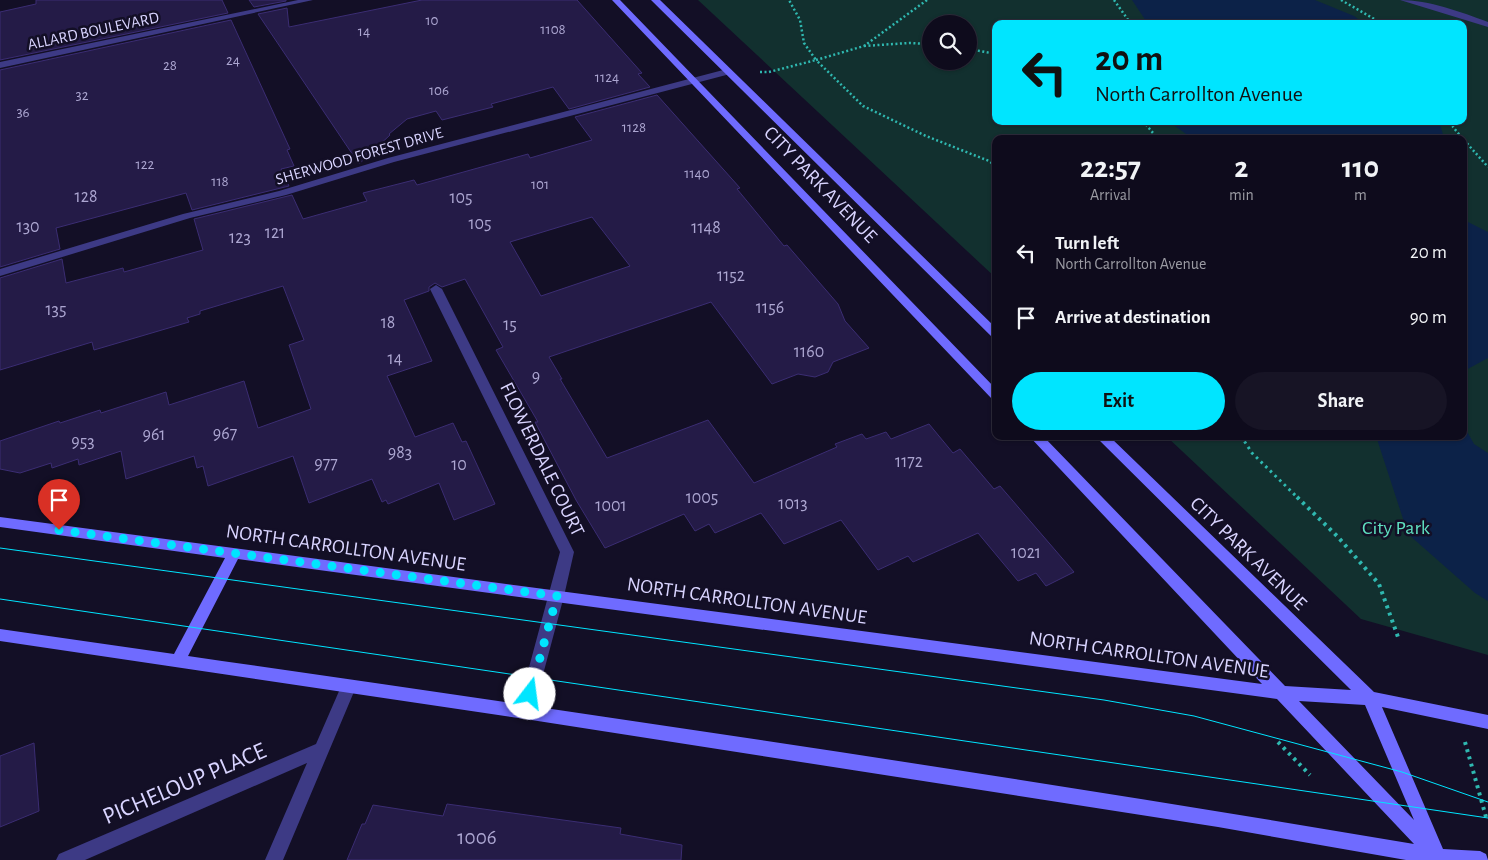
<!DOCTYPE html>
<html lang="en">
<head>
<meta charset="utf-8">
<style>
  :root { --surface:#0e0b1c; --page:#171425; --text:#f1f3f6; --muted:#9b9ba3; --line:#2e2b3b; --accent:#00e5ff }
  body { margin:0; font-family:"Alegreya Sans",sans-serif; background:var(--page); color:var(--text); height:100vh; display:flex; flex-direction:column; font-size:19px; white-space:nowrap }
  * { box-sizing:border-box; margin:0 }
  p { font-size:16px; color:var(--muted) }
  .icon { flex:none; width:28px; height:28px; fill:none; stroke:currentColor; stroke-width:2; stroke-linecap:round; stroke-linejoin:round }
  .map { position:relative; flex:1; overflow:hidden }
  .details { position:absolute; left:992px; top:135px; width:475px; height:305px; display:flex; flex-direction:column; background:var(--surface); border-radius:10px; box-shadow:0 1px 4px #0004,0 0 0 1px var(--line) }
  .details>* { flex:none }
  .hud { position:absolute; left:992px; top:20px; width:475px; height:105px; border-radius:10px; box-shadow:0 1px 4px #0004,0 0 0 1px var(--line); background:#00e5ff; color:#111; overflow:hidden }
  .controls { position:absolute; left:922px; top:15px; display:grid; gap:10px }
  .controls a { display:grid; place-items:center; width:55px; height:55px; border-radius:50%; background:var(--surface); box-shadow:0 1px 4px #0004,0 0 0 1px var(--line); font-size:25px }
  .pin { position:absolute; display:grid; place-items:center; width:42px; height:42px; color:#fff; margin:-51px -21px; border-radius:50% 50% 50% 0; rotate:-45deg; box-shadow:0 0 5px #0007 }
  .pin .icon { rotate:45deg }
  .me { position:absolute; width:55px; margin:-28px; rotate:15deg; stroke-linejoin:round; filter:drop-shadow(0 0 4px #0008) }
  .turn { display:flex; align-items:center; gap:18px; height:105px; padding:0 20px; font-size:22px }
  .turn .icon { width:65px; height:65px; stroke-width:2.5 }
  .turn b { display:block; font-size:35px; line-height:42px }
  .eta { display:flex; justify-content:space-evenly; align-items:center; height:85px; text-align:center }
  .eta b { font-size:30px; font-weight:700; line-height:35px }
  .button { display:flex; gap:10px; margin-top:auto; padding:10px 20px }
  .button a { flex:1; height:58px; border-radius:30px; background:var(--accent); color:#111; font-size:20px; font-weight:700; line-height:58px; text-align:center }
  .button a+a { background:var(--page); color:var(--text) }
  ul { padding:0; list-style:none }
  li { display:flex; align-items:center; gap:15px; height:65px; padding:0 20px }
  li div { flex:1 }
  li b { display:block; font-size:19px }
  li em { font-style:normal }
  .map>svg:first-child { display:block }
</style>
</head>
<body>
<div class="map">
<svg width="1488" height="860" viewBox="0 0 1488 860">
  <rect width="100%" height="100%" fill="#130f26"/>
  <!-- green -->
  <path fill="#12302f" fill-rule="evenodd" d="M 698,0 L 1488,0 L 1488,655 L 1361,619 L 1166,436 L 1464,436 L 1464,139 L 996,139 L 996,278 ZM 931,24 L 969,24 L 969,61 L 931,61 ZM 996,24 L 1464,24 L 1464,121 L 996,121 Z"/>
  <!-- water -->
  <path fill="#0c2248" d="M 1132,0 L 1315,0 L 1354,16 L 1365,24 L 1148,24 Z
    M 1168,121 L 1439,121 L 1444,138 L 1193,139 Z
    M 1464,220 L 1488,232 L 1488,358 L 1464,371 Z
    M 1464,426 L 1474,444 L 1488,453 L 1488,601 L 1475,593 L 1408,534 L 1376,436 L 1464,436 Z"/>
  <!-- building -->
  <path fill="#241b47" stroke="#3b2d73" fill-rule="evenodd" d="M 36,0 L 222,0 L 228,13 L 0,60 L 0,12 L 36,4 Z
    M 249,0 L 286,0 L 286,1 L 254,7 Z
    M 422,0 L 577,0 L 642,73 L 638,74 L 650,87 L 569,109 L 553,87 L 491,104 L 493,107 L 442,120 L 436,111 L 407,119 L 389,134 L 390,135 L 359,164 L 258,14 L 287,8 L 289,27 Z
    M 231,20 L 290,149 L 287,150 L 294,166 L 281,169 L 289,186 L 192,210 L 186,193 L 56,228 L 60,249 L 0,267 L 0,70 Z
    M 657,95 L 740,188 L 737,189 L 784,246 L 787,245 L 838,304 L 845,321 L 869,348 L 833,362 L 828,372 L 815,377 L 798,374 L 772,384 L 711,302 L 549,357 L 562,379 L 560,379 L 607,458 L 708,420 L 754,483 L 837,447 L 835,444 L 862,434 L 866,439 L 886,432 L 891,439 L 929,424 L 953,453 L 960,449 L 994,489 L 1000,486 L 1074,572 L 1046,586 L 1036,573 L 1018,581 L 978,533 L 913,562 L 908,556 L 878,570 L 841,520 L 784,544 L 761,513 L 715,533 L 709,524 L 695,531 L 684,514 L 605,548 L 576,500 L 535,422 L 538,422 L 496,350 L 503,347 L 465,279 L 442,287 L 435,283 L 429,287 L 429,291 L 404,300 L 432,361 L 387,376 L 415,437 L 453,423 L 462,442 L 466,441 L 495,504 L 454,520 L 439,483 L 388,504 L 386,500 L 382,502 L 372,479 L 309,503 L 293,456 L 208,486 L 203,466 L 197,468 L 194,456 L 126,479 L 121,451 L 79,465 L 78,459 L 52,468 L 51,463 L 20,473 L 0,469 L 0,441 L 59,421 L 60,423 L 100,410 L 101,413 L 166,392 L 169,405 L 244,381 L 258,428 L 311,409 L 289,345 L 304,340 L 283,286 L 200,311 L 200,314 L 187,318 L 189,322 L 94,350 L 92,342 L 0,370 L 0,278 L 62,259 L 66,283 L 123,268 L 124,272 L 203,250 L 194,219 L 292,195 L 303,219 L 367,201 L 363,193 L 414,180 L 417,185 L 528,154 L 530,158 L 592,140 L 575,117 ZM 592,217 L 630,266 L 541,296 L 510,242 Z
    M 34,743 L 39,811 L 0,827 L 0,756 Z
    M 447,804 L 621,828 L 620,834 L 682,845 L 681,860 L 347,860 L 362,824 L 365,824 L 373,805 L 443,816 Z"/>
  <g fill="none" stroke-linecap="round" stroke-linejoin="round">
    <!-- path-far2 -->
    <path stroke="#2fb8b0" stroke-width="2.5" stroke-dasharray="2 2.5" stroke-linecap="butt" d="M 927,0 L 864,46 L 816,60 L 863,106 L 926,136 L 989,161 L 996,166
      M 1114,0 L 1131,24
      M 1341,0 L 1383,24
      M 864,46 L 909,43 L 931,44
      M 969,49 L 996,54
      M 760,72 L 769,72 L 816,60 L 804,43 L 800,20 L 789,0
      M 1143,121 L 1158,139
      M 1453,121 L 1453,127 L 1463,139
      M 1464,140 L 1488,167"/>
    <!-- path-far1 -->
    <path stroke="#2fb8b0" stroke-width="3" stroke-dasharray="2.5 4" stroke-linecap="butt" d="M 1241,436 L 1252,453 L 1299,499"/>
    <!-- path -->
    <path stroke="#2fb8b0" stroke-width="4" stroke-dasharray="3 4.5" stroke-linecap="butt" d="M 1297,497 L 1338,537 L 1379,584 L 1398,637
      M 1278,742 L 1310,775
      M 1465,742 L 1486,817"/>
    <!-- minor -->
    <path fill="#3d3a85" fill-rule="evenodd" d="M 298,0 L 313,0 L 0,68 L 0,62 Z
      M 1400,0 C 1429,0 1461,12 1488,22 L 1488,27 Z
      M 727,69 L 730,70 L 730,74 L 394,162 L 286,195 L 190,218 L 0,276 L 0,269 L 183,214 L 279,191 L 388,158 Z
      M 436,285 L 442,289 L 574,552 L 564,596 L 533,712 L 530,717 L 525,719 L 520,717 L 517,712 L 560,552 L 430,289 Z
      M 348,680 L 353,682 L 356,687 L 283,860 L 265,860 L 307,763 L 85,860 L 56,860 L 59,854 L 316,744 L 343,682 Z"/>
    <!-- secondary -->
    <path fill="#6f6bff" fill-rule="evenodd" d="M 612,0 L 620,0 L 996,389 L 996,400 L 992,399 Z
      M 651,0 L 660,0 L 996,328 L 996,338 L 992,337 Z
      M 1029,436 L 1043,436 L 1285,686 L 1351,690 L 1095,436 L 1109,436 L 1374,692 L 1488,715 L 1488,729 L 1382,707 L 1443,849 L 1480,851 L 1486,854 L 1488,860 L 1406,860 L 1218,827 L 525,719 L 0,641 L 0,629 L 174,654 L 225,558 L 0,527 L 0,517 L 1262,684 ZM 238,559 L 1277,699 L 1414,844 C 1007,775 597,715 188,656 ZM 1299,701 L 1365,705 L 1414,820 Z"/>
    <!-- tram -->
    <path stroke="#00e5ff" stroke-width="1" d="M 0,548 L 1104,700 L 1194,716 L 1402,772 L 1488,802
      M 0,599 L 1488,818"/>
  </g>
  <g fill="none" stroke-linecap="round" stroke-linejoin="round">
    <!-- route -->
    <path stroke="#00e5ff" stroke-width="9" stroke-dasharray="0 16.2" d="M 59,530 L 557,596 L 530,694"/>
  </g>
  <g text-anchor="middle" stroke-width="5" stroke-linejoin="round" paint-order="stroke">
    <!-- far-number labels -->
    <g font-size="15" fill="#aca6d1">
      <text x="432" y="25">10</text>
      <text x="553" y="34">1108</text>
      <text x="364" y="36">14</text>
      <text x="233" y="65">24</text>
      <text x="170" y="70">28</text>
      <text x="607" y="82">1124</text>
      <text x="439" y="95">106</text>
      <text x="82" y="100">32</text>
      <text x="23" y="117">36</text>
      <text x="634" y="132">1128</text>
      <text x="145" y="169">122</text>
      <text x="697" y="178">1140</text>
      <text x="220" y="186">118</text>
      <text x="540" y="189">101</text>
    </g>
    <!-- far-street labels -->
    <g font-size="16" fill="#d9d4ff" stroke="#130f26">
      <text transform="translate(93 30) rotate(-12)" y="6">ALLARD BOULEVARD</text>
      <text transform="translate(359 155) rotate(-16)" y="6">SHERWOOD FOREST DRIVE</text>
    </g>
    <!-- number labels -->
    <g font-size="18" fill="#aca6d1">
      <text x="86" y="202">128</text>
      <text x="461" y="203">105</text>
      <text x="480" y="229">105</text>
      <text x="28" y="232">130</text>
      <text x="706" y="233">1148</text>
      <text x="275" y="238">121</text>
      <text x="240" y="243">123</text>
      <text x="731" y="281">1152</text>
      <text x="770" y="313">1156</text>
      <text x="56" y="315">135</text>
      <text x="388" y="328">18</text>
      <text x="510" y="330">15</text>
      <text x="809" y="357">1160</text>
      <text x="395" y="364">14</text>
      <text x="536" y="382">9</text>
      <text x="225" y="439">967</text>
      <text x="154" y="440">961</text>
      <text x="83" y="447">953</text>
      <text x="400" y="458">983</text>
      <text x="909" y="467">1172</text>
      <text x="326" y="469">977</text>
      <text x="459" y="470">10</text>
      <text x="702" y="503">1005</text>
      <text x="793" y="509">1013</text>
      <text x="611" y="511">1001</text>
      <text x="1026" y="558">1021</text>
    </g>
    <!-- street labels -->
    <g font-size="20" fill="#d9d4ff" stroke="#130f26">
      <text transform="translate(821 184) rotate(46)" y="7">CITY PARK AVENUE</text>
      <text transform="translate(543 459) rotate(64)" y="7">FLOWERDALE COURT</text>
      <text transform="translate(346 547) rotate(8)" y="7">NORTH CARROLLTON AVENUE</text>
      <text transform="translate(1249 553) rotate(44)" y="7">CITY PARK AVENUE</text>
      <text transform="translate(747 600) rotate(8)" y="7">NORTH CARROLLTON AVENUE</text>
      <text transform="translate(1149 654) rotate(8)" y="7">NORTH CARROLLTON AVENUE</text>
    </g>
    <!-- park labels -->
    <g font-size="20" fill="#5fe0c0" stroke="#130f26">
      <text x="1396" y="534">City Park</text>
    </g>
    <!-- near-number labels -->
    <g font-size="21" fill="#aca6d1">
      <text x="477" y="844">1006</text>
    </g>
    <!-- near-street labels -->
    <g font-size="24" fill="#d9d4ff" stroke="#130f26">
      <text transform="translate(184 783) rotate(-23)" y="8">PICHELOUP PLACE</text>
    </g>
  </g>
</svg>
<div class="controls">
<a><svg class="icon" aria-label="search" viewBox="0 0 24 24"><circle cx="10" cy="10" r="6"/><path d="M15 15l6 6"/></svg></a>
</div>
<div class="pin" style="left:59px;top:530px;background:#d93025"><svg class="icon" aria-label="arrive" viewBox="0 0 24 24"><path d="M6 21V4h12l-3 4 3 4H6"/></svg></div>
<svg class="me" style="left:530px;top:694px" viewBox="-20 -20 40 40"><circle r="19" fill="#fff"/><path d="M0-13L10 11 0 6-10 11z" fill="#00e5ff"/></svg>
<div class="hud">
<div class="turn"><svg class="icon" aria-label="left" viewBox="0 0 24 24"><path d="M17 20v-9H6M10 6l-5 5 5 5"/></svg><div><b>20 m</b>North Carrollton Avenue</div></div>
</div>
<section class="details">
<div class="eta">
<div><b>22:57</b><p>Arrival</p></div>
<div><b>2</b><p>min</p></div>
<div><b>110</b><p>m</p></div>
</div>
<ul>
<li><svg class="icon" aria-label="left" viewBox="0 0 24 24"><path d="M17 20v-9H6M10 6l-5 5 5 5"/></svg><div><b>Turn left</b><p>North Carrollton Avenue</p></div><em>20 m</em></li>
<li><svg class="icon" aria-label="arrive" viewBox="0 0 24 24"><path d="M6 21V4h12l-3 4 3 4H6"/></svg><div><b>Arrive at destination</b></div><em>90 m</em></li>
</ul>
<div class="button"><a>Exit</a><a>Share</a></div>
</section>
</div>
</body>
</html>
